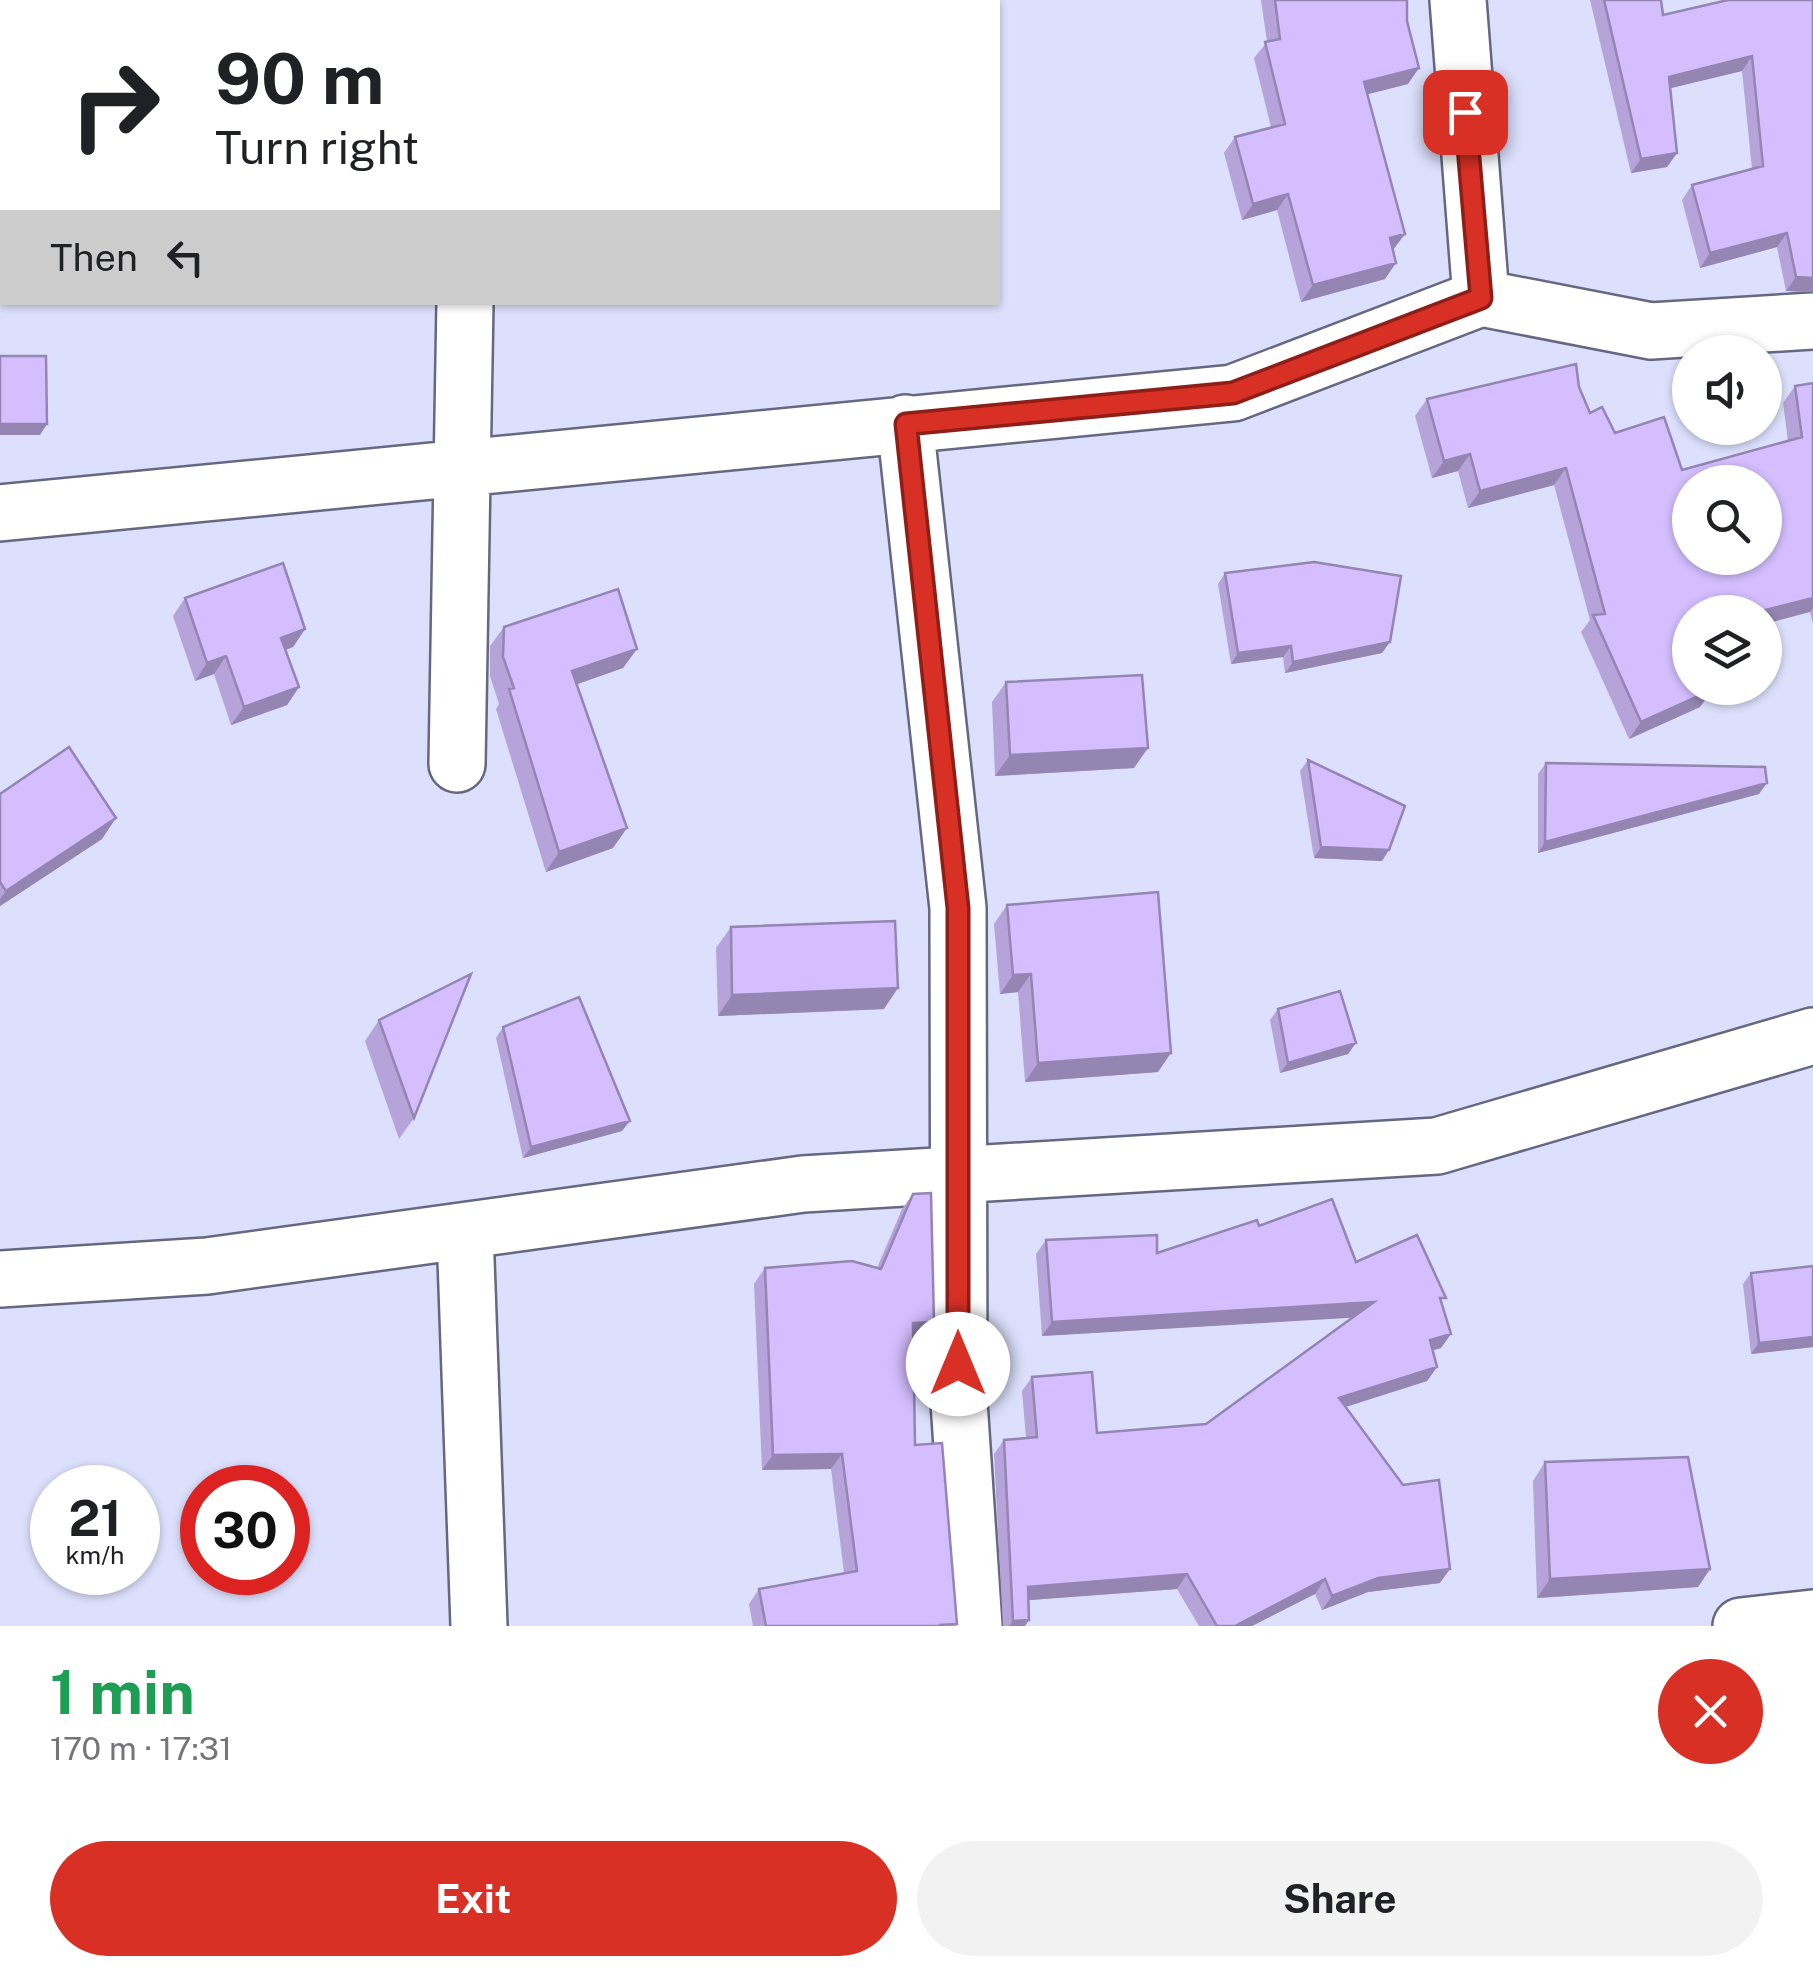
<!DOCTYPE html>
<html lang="en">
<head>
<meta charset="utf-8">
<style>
  :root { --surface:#fff; --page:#f2f2f2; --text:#202124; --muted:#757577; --accent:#d93025 }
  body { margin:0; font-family:"Public Sans",sans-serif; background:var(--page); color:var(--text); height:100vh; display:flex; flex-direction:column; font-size:38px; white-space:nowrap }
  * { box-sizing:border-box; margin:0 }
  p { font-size:32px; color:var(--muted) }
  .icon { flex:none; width:55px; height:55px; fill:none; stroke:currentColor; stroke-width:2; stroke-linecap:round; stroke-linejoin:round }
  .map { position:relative; height:1626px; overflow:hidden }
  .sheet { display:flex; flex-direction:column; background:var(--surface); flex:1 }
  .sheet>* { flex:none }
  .top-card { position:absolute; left:0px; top:0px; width:1000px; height:305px; box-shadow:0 2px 8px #0004; background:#fff; color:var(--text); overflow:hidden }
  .tools { position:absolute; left:1672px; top:335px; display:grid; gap:20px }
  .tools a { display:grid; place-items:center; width:110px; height:110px; border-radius:50%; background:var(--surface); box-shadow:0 2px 8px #0004; font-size:50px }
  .speed { position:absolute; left:30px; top:1465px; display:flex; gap:20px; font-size:50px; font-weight:700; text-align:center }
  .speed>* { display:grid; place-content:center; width:130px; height:130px; border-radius:50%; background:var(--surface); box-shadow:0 2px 8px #0004; line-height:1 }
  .speed small { font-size:25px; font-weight:400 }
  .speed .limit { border:15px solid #d22; background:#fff; color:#111 }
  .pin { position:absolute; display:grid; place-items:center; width:85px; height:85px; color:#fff; margin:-42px; border-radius:20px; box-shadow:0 5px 15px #0006 }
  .me { position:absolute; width:110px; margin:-55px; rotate:0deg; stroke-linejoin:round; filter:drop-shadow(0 0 8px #0008) }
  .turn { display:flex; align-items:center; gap:35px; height:210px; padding:0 50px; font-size:45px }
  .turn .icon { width:130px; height:130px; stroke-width:2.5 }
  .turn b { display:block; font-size:70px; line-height:85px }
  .then { display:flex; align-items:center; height:95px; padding:0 50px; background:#0003; gap:20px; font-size:38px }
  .round { display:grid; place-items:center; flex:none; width:105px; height:105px; border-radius:52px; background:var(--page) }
  .overview { display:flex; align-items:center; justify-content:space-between; height:170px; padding:0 50px }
  h1 { font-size:60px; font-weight:700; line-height:75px; color:#1e9e55 }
  .primary-button { display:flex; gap:20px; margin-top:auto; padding:20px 50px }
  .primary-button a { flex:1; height:115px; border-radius:60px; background:var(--accent); color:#fff; font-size:40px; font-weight:700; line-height:115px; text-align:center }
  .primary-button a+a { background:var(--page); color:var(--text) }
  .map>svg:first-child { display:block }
</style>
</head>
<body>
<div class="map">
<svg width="1813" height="1626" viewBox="0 0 1813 1626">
  <rect width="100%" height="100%" fill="#dce0fc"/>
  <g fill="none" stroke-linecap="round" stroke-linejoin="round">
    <defs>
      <path id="minor" d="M 462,0 L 462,2
        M 1458,0 L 1481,298
        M 905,423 L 958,908 L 959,1402 L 974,1626
        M 0,513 L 1233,393 L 1481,298 L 1651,331 L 1813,321
        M 457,764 L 465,302
        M 465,1231 L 479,1626
        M 0,1279 L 207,1266 L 803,1184 L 1437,1146 L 1813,1036
        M 1741,1626 L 1813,1618"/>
    </defs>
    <!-- minor casing -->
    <use href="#minor" stroke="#656880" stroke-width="60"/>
    <!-- minor -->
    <use href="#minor" stroke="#fff" stroke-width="55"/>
  </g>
  <!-- wall -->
  <path fill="#b6a3da" d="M 1261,0 L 1407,0 L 1408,84 L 1367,94 L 1393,250 L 1385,279 L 1301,302 L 1277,210 L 1242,220 L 1224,153 L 1235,137 L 1271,127 L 1254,58 L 1267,42 Z
    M 1590,0 L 1661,0 L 1663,15 L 1813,0 L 1813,292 L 1786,291 L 1777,247 L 1700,268 L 1682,200 L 1692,185 L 1752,169 L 1742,71 L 1670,88 L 1677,153 L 1667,167 L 1631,173 Z
    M 1813,383 L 1813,624 L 1810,612 L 1690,612 L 1690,688 L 1712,690 L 1700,707 L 1629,739 L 1581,632 L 1590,620 L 1554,485 L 1468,508 L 1458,471 L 1432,478 L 1415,416 L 1427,399 L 1579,387 L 1590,413 L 1615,433 L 1682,470 L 1788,441 L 1783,403 L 1795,386 Z
    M 1225,573 L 1382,653 L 1285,673 L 1283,657 L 1231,664 L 1218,584 Z
    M 185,598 L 305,629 L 293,647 L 286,650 L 299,687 L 287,705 L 231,725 L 214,674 L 195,681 L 173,616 Z
    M 504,627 L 623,668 L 576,684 L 613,848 L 546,872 L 496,709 L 499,704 L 490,676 L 490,646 Z
    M 1006,682 L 1134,768 L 995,776 L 992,702 Z
    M 1308,760 L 1382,861 L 1314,858 L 1300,771 Z
    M 1546,763 L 1759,794 L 1538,853 L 1538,774 Z
    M 0,794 L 102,839 L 0,906 Z
    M 1007,905 L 1158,1072 L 1025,1082 L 1018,992 L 1000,994 L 994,924 Z
    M 731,927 L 884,1009 L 718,1016 L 716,948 Z
    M 1278,1009 L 1348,1054 L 1280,1073 L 1270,1020 Z
    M 379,1020 L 414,1118 L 399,1139 L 365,1041 Z
    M 503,1027 L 622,1131 L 523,1158 L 496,1038 Z
    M 913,1194 L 924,1337 L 913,1338 L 915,1445 L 957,1624 L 955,1626 L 753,1626 L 749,1604 L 759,1589 L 844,1573 L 831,1469 L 762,1470 L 754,1284 L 765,1268 L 877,1268 L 902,1209 Z
    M 1259,1226 L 1356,1262 L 1441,1304 L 1441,1348 L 1433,1350 L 1437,1367 L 1427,1381 L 1346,1407 L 1440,1583 L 1368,1592 L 1322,1610 L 1315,1594 L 1252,1626 L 1199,1626 L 1177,1589 L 1028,1600 L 1025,1626 L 1003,1626 L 994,1454 L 1004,1440 L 1026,1438 L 1022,1391 L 1032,1377 L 1097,1433 L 1206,1424 L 1354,1317 L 1042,1336 L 1036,1254 L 1046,1240 L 1157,1253 Z
    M 1813,1266 L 1813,1347 L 1751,1354 L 1743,1284 L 1751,1273 Z
    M 1545,1462 L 1710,1569 L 1698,1587 L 1537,1598 L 1533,1481 Z"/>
  <!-- shaded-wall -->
  <path fill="#9485b2" d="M 1752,56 L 1742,71 L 1659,91 L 1669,77 Z
    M 1419,68 L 1408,84 L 1353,98 L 1364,82 Z
    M 1677,153 L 1667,167 L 1631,173 L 1641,159 Z
    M 1288,194 L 1277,210 L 1242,220 L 1253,204 Z
    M 1787,233 L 1777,247 L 1700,268 L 1710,253 Z
    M 1405,234 L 1393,250 L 1390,238 Z
    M 1396,263 L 1385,279 L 1301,302 L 1313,285 Z
    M 1796,277 L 1813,278 L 1813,292 L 1786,291 Z
    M 0,424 L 47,424 L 40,435 L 0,435 Z
    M 1470,454 L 1458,471 L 1432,478 L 1444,461 Z
    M 1566,468 L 1554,485 L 1468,508 L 1480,491 Z
    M 1813,598 L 1813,608 L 1810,612 L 1765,624 L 1765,612 L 1758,612 Z
    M 305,629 L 293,647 L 268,656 L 281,638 Z
    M 1390,642 L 1382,653 L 1285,673 L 1293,662 Z
    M 1291,646 L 1283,657 L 1231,664 L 1238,653 Z
    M 637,649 L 623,668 L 558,691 L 572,671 Z
    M 226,656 L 214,674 L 195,681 L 207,663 Z
    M 299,687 L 287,705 L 231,725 L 244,707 Z
    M 1712,690 L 1700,707 L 1629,739 L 1641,722 Z
    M 1148,748 L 1134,768 L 995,776 L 1010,755 Z
    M 1767,783 L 1759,794 L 1538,853 L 1545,842 Z
    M 116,818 L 102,839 L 0,906 L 0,899 L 6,891 Z
    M 627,828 L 613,848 L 546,872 L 559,852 Z
    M 1321,847 L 1389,850 L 1382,861 L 1314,858 Z
    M 1031,974 L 1018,992 L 1000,994 L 1013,975 Z
    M 898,988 L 884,1009 L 718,1016 L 732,995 Z
    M 1356,1043 L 1348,1054 L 1280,1073 L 1288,1063 Z
    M 1171,1053 L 1158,1072 L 1025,1082 L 1038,1063 Z
    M 630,1121 L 622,1131 L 523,1158 L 531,1147 Z
    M 1374,1302 L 1364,1317 L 1042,1336 L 1052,1322 Z
    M 934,1322 L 924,1337 L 902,1338 L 913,1323 Z
    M 1451,1334 L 1441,1348 L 1420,1354 L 1430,1340 Z
    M 1813,1337 L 1813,1347 L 1751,1354 L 1759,1343 Z
    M 1437,1367 L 1427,1381 L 1329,1412 L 1339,1398 Z
    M 842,1454 L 831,1469 L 762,1470 L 773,1455 Z
    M 1450,1569 L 1440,1583 L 1368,1592 L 1322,1610 L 1332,1596 L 1378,1578 Z
    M 1710,1569 L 1698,1587 L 1537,1598 L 1550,1579 Z
    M 1187,1574 L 1177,1589 L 1018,1601 L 1028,1587 Z
    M 1325,1579 L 1315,1594 L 1252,1626 L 1235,1626 Z
    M 1029,1620 L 1025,1626 L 1009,1626 L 1013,1621 Z"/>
  <!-- building -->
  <path fill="#d4befe" stroke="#9485b2" stroke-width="2.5" fill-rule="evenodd" d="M 806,0 L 866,0 L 866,2 L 806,2 Z
    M 1275,0 L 1407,0 L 1407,21 L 1419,68 L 1364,82 L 1405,234 L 1390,238 L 1396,263 L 1313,285 L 1288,194 L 1253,204 L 1235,137 L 1285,124 L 1265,42 L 1280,39 Z
    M 1604,0 L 1661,0 L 1663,15 L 1728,0 L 1813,0 L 1813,278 L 1796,277 L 1787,233 L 1710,253 L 1692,185 L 1763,166 L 1752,56 L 1669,77 L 1677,153 L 1641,159 Z
    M 0,356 L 46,356 L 47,424 L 0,424 Z
    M 1576,364 L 1579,387 L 1590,413 L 1602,407 L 1615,433 L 1664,417 L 1682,470 L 1802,437 L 1795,386 L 1813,383 L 1813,598 L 1758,612 L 1690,612 L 1690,631 L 1687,631 L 1690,639 L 1690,688 L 1711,688 L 1712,690 L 1641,722 L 1593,615 L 1605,614 L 1566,468 L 1480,491 L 1470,454 L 1444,461 L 1427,399 ZM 1690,482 L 1765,482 L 1765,558 L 1690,558 Z
    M 1314,562 L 1401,576 L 1390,642 L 1293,662 L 1291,646 L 1238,653 L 1225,573 Z
    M 283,563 L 305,629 L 281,638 L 299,687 L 244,707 L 226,656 L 207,663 L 185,598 Z
    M 618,589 L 637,649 L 572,671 L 627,828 L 559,852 L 509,689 L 514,688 L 503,657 L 504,627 Z
    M 1142,675 L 1148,748 L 1010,755 L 1006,682 Z
    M 69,747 L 116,818 L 6,891 L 0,882 L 0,794 Z
    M 1308,760 L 1405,806 L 1389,850 L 1321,847 Z
    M 1546,763 L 1765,767 L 1767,783 L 1545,842 Z
    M 1158,892 L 1171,1053 L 1038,1063 L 1031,974 L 1013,975 L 1007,905 Z
    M 895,921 L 898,988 L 732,995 L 731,927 Z
    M 471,974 L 414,1118 L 379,1020 Z
    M 1340,991 L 1356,1043 L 1288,1063 L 1278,1009 Z
    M 579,997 L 630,1121 L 531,1147 L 503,1027 Z
    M 931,1193 L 934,1322 L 913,1323 L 915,1445 L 942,1443 L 957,1624 L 940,1625 L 940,1626 L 766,1626 L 759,1589 L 857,1571 L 842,1454 L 773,1455 L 765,1268 L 852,1261 L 881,1269 L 913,1194 Z
    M 1332,1199 L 1356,1262 L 1417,1235 L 1446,1298 L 1440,1298 L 1451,1334 L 1430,1340 L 1437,1367 L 1339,1398 L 1403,1485 L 1439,1480 L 1450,1569 L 1378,1578 L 1332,1596 L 1325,1579 L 1235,1626 L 1217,1626 L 1187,1574 L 1028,1587 L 1029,1620 L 1013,1621 L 1004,1440 L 1037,1437 L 1032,1377 L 1092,1372 L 1097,1433 L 1206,1424 L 1374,1302 L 1052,1322 L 1046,1240 L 1157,1235 L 1157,1253 L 1257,1220 L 1259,1226 Z
    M 1813,1266 L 1813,1337 L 1759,1343 L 1751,1273 Z
    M 1688,1457 L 1710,1569 L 1550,1579 L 1545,1462 Z"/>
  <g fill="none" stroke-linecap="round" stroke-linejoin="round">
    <defs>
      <path id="route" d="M 958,1364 L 958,908 L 906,424 L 1233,393 L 1481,298 L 1465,112"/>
    </defs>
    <!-- route casing -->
    <use href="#route" stroke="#8d1f18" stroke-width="25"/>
    <!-- route -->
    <use href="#route" stroke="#d93025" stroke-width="18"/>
  </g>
</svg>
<div class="tools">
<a><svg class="icon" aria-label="sound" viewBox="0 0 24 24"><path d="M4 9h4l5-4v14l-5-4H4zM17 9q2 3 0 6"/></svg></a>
<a><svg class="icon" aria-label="search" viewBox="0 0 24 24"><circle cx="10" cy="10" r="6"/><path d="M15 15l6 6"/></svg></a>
<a><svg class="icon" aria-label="layers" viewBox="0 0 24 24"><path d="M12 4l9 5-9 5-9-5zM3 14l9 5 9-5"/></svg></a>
</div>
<div class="speed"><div>21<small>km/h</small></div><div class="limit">30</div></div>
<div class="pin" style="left:1465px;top:112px;background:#d93025"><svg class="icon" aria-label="arrive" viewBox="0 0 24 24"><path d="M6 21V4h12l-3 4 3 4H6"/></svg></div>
<svg class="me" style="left:958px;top:1364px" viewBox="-20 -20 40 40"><circle r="19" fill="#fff"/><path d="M0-13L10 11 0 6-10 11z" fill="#d93025"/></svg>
<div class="top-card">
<div class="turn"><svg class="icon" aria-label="right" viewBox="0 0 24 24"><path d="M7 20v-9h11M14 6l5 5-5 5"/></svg><div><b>90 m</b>Turn right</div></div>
<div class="then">Then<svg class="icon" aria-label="left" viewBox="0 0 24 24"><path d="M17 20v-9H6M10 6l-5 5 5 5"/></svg></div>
</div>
</div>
<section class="sheet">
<div class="overview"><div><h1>1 min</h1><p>170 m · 17:31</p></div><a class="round" style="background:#d93025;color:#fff"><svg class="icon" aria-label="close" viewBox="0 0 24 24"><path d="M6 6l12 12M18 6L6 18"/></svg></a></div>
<div class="primary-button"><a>Exit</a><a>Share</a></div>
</section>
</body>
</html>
